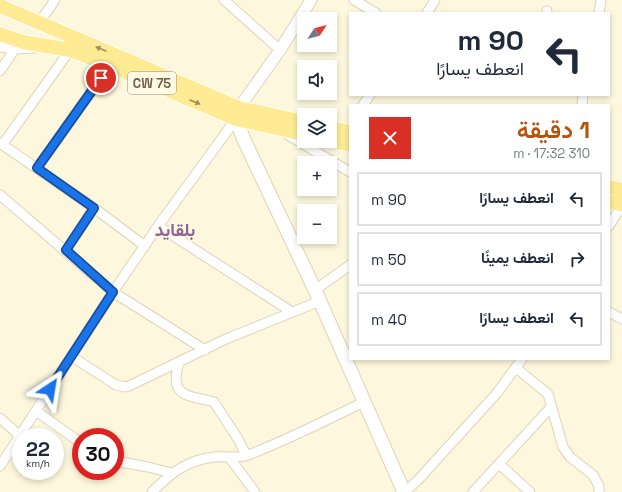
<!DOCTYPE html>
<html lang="ar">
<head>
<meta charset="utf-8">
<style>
  :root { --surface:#fff; --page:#f2f2f3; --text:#1f2937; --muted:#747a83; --line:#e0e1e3; --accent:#b45309 }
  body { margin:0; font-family:"Space Grotesk",Vazirmatn,sans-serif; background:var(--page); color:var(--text); direction:rtl; height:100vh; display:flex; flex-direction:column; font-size:15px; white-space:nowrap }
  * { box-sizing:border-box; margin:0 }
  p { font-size:13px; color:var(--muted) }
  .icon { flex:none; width:22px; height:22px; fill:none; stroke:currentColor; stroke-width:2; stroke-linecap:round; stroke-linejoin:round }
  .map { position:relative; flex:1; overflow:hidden; direction:ltr }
  .drawer { position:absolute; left:349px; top:104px; width:261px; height:256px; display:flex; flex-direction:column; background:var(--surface); border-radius:0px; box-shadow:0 2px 6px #0003; direction:rtl }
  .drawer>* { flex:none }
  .top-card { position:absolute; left:349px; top:12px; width:261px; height:84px; border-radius:0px; box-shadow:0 2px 6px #0003; direction:rtl; background:#fff; color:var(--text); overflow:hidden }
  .needle { width:26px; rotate:54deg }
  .buttons { position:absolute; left:297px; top:12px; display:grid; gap:8px }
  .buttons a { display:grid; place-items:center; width:40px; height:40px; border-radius:0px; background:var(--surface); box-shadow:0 2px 6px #0003; font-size:20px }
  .speed { position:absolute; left:12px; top:428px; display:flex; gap:8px; font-size:20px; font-weight:700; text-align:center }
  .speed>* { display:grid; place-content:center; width:52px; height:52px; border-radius:50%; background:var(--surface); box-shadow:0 2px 6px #0003; line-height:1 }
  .speed small { font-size:10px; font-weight:400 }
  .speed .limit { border:6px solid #d22; background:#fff; color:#111 }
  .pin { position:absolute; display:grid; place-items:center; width:34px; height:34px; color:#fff; margin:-17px; border:2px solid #fff; border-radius:50%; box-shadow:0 1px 4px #0007 }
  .me { position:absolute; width:44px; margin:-22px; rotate:33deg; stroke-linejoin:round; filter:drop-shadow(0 0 3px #0008) }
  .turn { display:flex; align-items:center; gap:14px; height:84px; padding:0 20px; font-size:18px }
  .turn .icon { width:52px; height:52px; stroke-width:2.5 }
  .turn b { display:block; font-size:28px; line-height:34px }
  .round { display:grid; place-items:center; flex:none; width:42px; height:42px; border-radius:0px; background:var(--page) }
  .summary { display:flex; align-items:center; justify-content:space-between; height:68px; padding:0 20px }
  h1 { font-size:24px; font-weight:600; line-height:30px; color:var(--accent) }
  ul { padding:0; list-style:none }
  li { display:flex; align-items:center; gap:12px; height:54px; margin:0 8px 6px; padding:0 12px; border:2px solid var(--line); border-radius:0px }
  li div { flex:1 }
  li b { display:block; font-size:15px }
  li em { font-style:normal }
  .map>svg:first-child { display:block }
</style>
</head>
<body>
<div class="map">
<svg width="622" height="492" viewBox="0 0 622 492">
  <rect width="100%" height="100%" fill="#fdf7dd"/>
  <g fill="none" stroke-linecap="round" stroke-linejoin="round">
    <defs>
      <path id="minor" d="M 224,0 L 280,50
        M 354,0 L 376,13
        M 427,13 L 435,0
        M 547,13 L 547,11
        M 599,13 L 601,0
        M 39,23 L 55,0
        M 0,47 L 15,49 L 34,48
        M 0,71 L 15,49
        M 363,105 L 370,95
        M 582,105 L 583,95
        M 288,135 L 350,172
        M 0,143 L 94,208 L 145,246
        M 3,144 L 73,46
        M 37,168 L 110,65
        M 0,195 L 113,292 L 205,350
        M 158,226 L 292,312
        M 609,226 L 622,205
        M 66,250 L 94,208
        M 315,290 L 350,265
        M 609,312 L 622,319
        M 71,356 L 116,385 L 125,387 L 129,386 L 226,339 L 320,301
        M 179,362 C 172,386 176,395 202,399 C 206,400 210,401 214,402 L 238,439 L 246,455
        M 516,368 L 548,394 L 563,447 L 570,457 L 593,475 L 599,486 L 599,492
        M 36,411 L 81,443
        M 0,418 L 20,436
        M 229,457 L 255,492
        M 115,461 L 148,467 L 172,473
        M 499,464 L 530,492
        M 0,466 L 113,292 L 158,226 L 236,119
        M 152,492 C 171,473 187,460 214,457 C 226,456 237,459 248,455 C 288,440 326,420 364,402
        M 405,492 L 419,479 L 497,393 L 522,359
        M 473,492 L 552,406"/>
      <path id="tertiary" d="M 239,108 L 280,50 L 311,0"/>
      <path id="secondary" d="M 239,110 L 236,119 L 244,140 L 315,290 L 404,492"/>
      <path id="primary" d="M 0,6 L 239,108 L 304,122
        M 0,34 L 23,42 L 70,50 L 110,65 L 236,119 L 304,134
        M 330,128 L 350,132
        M 330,140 L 350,145
        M 609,187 L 622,190
        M 609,202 L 622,204"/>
    </defs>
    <!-- minor casing -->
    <use href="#minor" stroke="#e0d3ba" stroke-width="11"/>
    <!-- tertiary casing -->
    <use href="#tertiary" stroke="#e0d3ba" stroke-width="13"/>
    <!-- secondary casing -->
    <use href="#secondary" stroke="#e2d3b4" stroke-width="15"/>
    <!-- primary casing -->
    <use href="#primary" stroke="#fff" stroke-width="16"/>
    <!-- minor -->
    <use href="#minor" stroke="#fff" stroke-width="9"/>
    <!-- tertiary -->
    <use href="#tertiary" stroke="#fff" stroke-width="11"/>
    <!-- secondary -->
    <use href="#secondary" stroke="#fff" stroke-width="13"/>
    <!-- primary -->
    <use href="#primary" stroke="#feeb93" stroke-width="14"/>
  </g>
  <!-- one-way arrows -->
  <defs><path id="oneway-solid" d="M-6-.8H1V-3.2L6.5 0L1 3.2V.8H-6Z"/></defs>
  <g fill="#a38f61">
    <use href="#oneway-solid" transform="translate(101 49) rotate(-157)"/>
    <use href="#oneway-solid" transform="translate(195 102) rotate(23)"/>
  </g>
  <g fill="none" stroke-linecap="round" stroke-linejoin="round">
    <defs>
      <path id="route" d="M 50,389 L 113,292 L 66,250 L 94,208 L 37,168 L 101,78"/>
    </defs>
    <!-- route casing -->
    <use href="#route" stroke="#114b97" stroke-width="10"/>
    <!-- route -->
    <use href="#route" stroke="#1a73e8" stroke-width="7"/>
  </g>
  <g text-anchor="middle" stroke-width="3" stroke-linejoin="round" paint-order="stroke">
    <!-- shield labels -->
    <rect fill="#fffae4" stroke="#9c8d75" stroke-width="1" x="128" y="72" width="48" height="22" rx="3"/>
    <g font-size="13" font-weight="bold" fill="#725e46">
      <text x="152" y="88">CW 75</text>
    </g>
    <!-- district labels -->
    <g font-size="18" font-weight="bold" fill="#8f6196" stroke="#fffae4">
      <text x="175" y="236">بلقايد</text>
    </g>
  </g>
</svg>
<div class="buttons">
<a><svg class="needle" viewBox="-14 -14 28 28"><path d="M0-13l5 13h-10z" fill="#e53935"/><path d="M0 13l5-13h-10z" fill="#747a83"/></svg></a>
<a><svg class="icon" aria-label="sound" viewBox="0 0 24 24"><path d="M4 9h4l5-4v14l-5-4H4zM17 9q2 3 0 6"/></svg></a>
<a><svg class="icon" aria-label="layers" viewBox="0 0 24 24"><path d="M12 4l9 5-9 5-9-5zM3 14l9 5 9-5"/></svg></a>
<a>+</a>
<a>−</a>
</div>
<div class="speed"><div>22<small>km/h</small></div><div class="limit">30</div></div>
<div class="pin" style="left:101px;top:78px;background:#d93025"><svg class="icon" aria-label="arrive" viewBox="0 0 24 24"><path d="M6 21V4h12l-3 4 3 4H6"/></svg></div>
<svg class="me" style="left:50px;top:389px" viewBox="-20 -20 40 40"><path d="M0-17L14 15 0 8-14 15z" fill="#1a73e8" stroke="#fff" stroke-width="4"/></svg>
<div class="top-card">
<div class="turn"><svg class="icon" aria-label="left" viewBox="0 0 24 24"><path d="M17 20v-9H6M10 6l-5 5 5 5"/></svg><div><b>90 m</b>انعطف يسارًا</div></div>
</div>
<section class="drawer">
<div class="summary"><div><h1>1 دقيقة</h1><p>310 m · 17:32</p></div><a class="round" style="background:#d93025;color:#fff"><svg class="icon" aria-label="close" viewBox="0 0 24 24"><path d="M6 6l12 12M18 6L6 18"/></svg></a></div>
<ul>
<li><svg class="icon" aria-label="left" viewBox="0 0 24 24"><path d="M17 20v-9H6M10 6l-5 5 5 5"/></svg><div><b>انعطف يسارًا</b></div><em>90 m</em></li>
<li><svg class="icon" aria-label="right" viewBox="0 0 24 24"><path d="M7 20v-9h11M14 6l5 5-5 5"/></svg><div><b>انعطف يمينًا</b></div><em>50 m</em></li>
<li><svg class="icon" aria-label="left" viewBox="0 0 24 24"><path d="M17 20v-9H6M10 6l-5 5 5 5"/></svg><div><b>انعطف يسارًا</b></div><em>40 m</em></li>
</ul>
</section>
</div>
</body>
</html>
